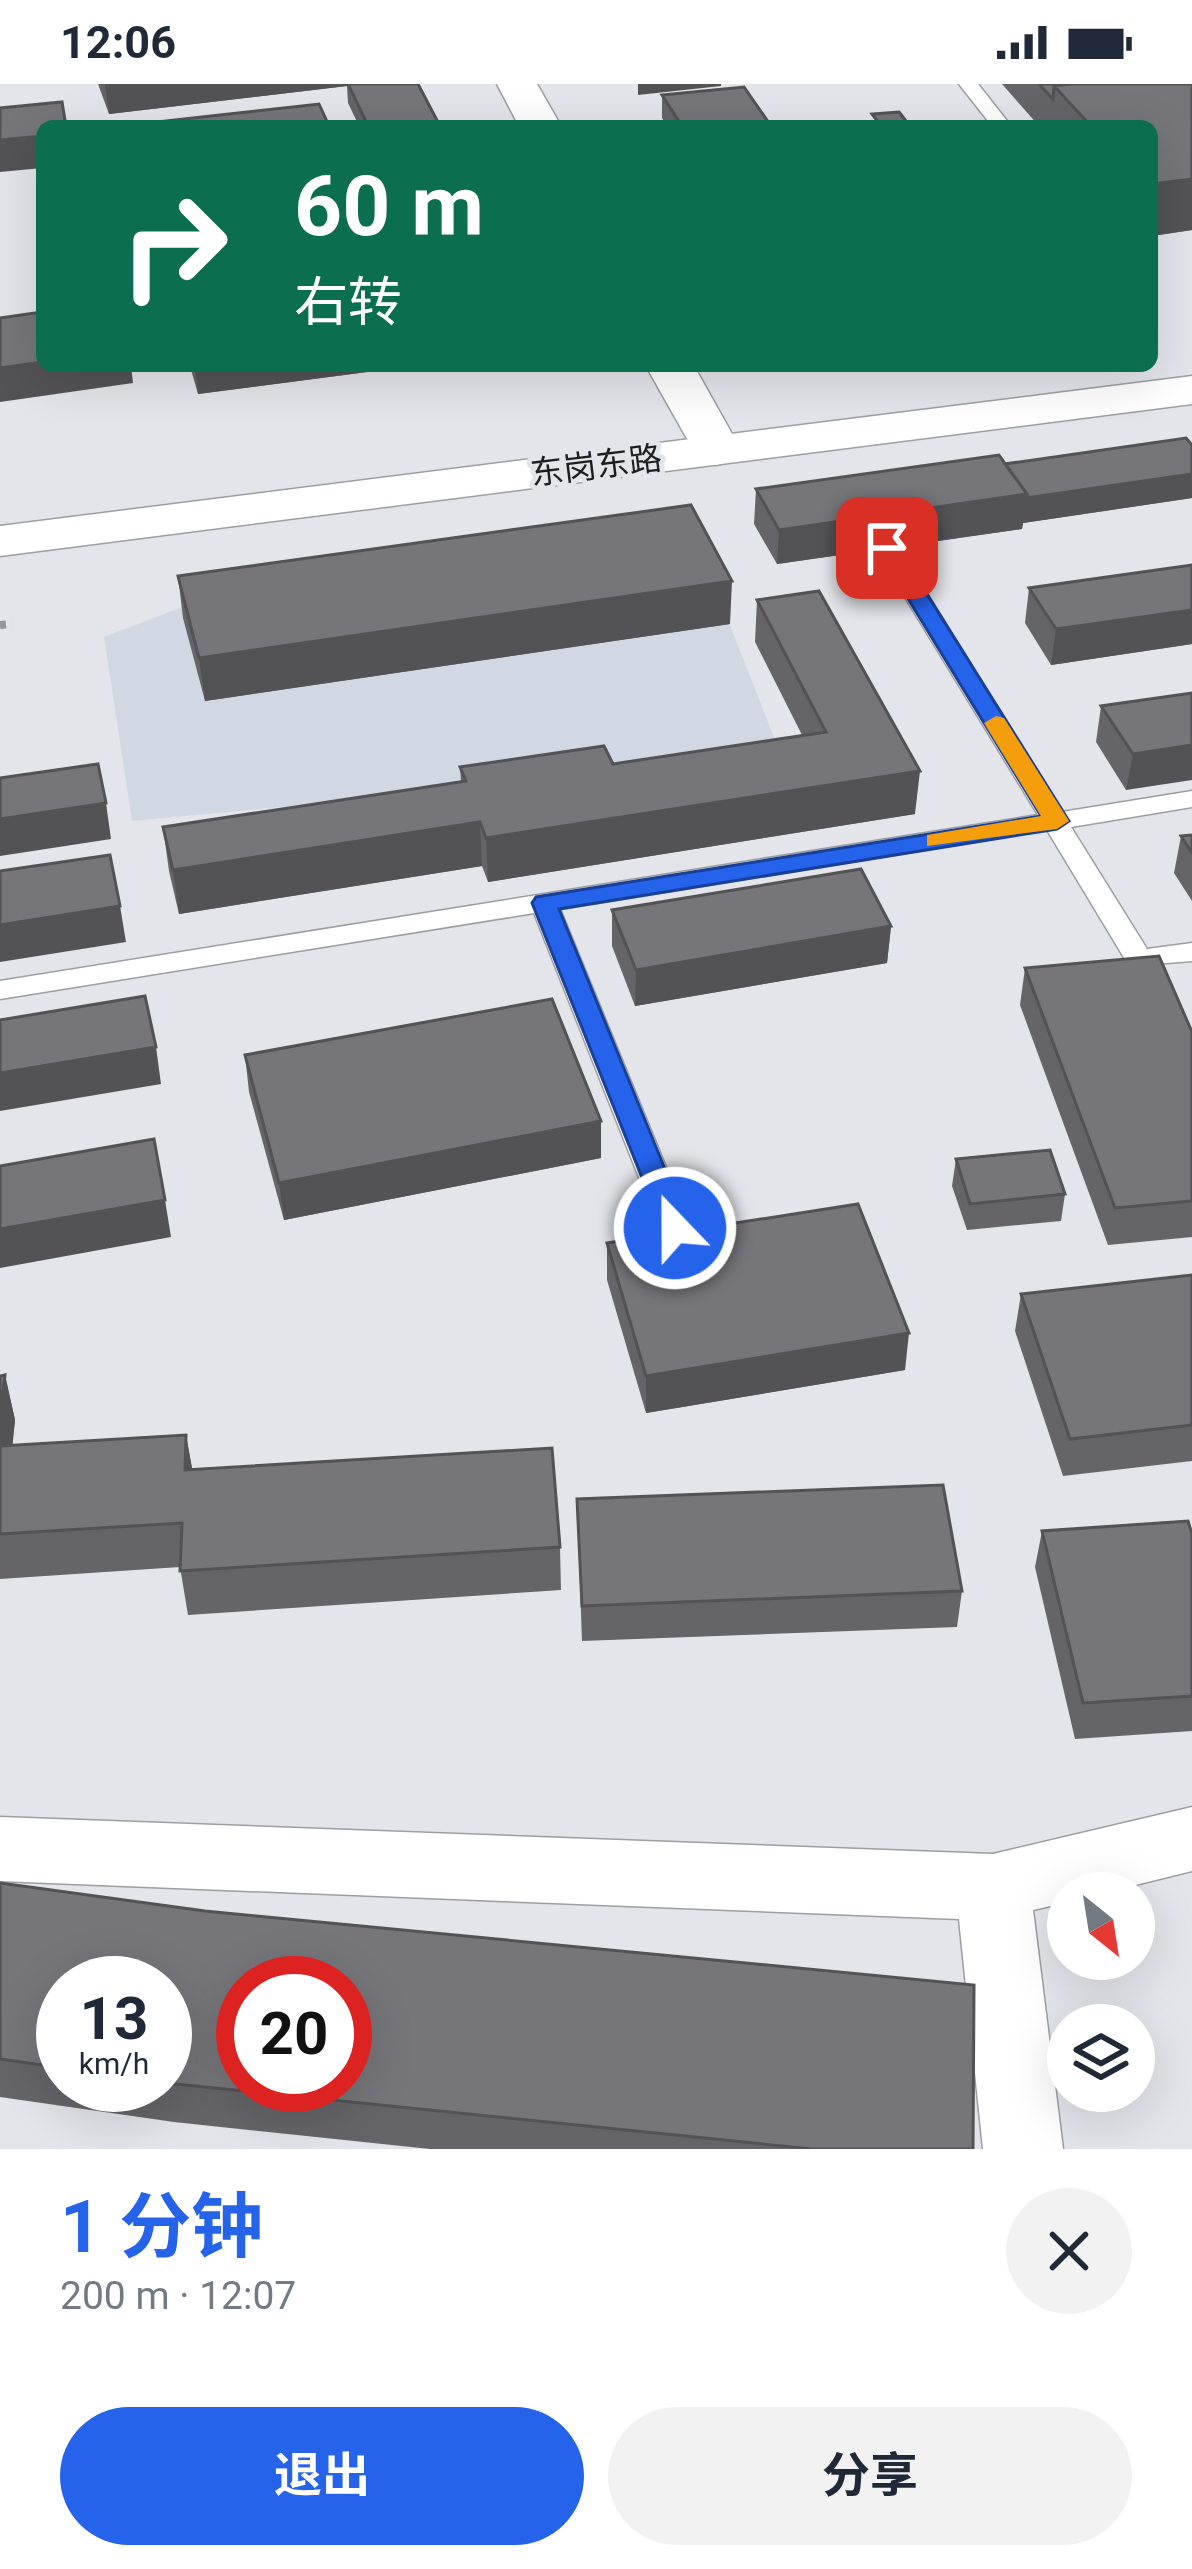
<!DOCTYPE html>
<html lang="zh">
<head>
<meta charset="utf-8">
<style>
  :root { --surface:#fff; --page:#f2f2f3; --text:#1f2937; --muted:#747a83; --accent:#2563eb }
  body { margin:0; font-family:Roboto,"Noto Sans SC",sans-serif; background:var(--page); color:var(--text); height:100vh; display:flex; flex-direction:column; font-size:45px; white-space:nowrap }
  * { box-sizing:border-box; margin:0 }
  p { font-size:39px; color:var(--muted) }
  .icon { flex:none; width:66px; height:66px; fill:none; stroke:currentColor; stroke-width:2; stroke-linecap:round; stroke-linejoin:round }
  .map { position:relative; height:2065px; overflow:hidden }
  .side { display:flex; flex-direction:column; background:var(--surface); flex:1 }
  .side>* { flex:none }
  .guide { position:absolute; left:36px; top:36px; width:1122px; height:252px; border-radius:18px; box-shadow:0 12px 48px #0002; background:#0b6e4f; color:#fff; overflow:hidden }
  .needle { width:78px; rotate:150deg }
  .fabs { position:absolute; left:1047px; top:1788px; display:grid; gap:24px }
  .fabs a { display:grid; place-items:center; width:108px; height:108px; border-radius:50%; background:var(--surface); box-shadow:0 12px 48px #0002; font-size:60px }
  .speed { position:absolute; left:36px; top:1872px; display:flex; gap:24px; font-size:60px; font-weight:700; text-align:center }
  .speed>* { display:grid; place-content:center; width:156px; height:156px; border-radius:50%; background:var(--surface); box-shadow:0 12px 48px #0002; line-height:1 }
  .speed small { font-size:30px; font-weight:400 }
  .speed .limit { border:18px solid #d22; background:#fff; color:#111 }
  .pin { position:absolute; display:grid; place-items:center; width:102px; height:102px; color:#fff; margin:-51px; border-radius:24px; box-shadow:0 6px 18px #0006 }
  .me { position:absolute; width:132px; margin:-66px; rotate:338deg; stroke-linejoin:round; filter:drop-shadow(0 0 9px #0008) }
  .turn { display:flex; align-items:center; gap:42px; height:252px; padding:0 60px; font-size:54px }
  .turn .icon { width:156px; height:156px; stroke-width:2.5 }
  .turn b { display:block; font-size:84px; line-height:102px }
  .round { display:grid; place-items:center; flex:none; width:126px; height:126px; border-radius:63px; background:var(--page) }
  .head { display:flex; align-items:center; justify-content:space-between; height:204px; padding:0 60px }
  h1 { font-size:72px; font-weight:700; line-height:90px; color:var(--accent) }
  .button { display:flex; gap:24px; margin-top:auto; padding:24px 60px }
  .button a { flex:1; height:138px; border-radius:72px; background:var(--accent); color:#fff; font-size:48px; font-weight:700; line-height:138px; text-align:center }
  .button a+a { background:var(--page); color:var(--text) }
  .status { display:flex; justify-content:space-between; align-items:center; height:84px; padding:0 60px; background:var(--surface); direction:ltr }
  .status svg { height:33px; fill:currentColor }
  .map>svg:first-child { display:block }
</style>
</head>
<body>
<div class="status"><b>12:06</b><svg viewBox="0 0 49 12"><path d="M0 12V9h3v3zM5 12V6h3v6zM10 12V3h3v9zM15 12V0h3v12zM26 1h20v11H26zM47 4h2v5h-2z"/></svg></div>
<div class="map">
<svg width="1192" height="2065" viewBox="0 0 1192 2065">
  <rect width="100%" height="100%" fill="#e3e5ea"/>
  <!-- built -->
  <path fill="#d2d8e3" d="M 687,432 L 783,676 L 132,737 L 104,553 L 271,489 Z"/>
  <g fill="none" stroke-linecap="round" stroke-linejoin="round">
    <defs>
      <path id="lane" d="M 959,0 L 978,0 L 1011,42 L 992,42 Z
        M 887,457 L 899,464 L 1062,728 L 1192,707 L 1192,723 L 1071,743 L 1147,865 L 1192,859 L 1192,877 L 1129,882 L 1047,746 L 560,825 L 691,1144 L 686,1152 L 664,1152 L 659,1144 L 534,829 L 0,915 L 0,897 L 1038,731 L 875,464 Z"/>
      <path id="street" d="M 1192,1723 L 1192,1787 L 1103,1809 L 1068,1809 L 1068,1818 L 1033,1826 L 1063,2065 L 983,2065 L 959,1835 L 0,1797 L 0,1733 L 993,1770 Z"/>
      <path id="secondary" d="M 497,0 L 537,0 L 561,42 L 519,42 Z
        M 646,282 L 694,282 L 741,366 L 733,376 L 716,381 L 699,376 Z"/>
      <path id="primary" d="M 1192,292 L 1192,320 L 0,472 L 0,442 Z"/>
    </defs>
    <!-- lane casing -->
    <use href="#lane" stroke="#9c9ea2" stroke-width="3"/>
    <!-- street casing -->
    <use href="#street" stroke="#9c9ea2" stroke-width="3"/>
    <!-- secondary casing -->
    <use href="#secondary" stroke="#9c9ea2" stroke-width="3"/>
    <!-- primary casing -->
    <use href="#primary" stroke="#9c9ea2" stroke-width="3"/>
    <!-- path -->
    <path stroke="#95979b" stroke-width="8" stroke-dasharray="6 6" stroke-linecap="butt" d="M 0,541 L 12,540"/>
    <!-- lane -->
    <use href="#lane" fill="#fff" fill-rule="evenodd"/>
    <!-- street -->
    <use href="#street" fill="#fff" fill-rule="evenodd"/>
    <!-- secondary -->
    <use href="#secondary" fill="#fff" fill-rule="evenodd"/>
    <!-- primary -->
    <use href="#primary" fill="#fff" fill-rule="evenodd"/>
  </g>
  <!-- wall -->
  <path fill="#656569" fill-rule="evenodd" d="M 98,0 L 418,0 L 440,42 L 359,42 L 348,19 L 347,2 L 109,30 Z
    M 1002,0 L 1192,0 L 1192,146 L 1152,152 L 1152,42 L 1039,42 Z
    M 662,11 L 771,42 L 667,42 L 662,34 Z
    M 190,282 L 413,282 L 198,310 Z
    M 1192,361 L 1192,414 L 1023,439 L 1022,445 L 777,480 L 754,440 L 756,405 Z
    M 1192,481 L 1192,560 L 1051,581 L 1025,539 L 1029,504 Z
    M 178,492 L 730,540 L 205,617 L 183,534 Z
    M 757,516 L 915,730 L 488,798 L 482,782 L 179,830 L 169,787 L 163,743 L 461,698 L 460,683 L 613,680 L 802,651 L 755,558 Z
    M 1192,609 L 1126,706 L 1096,658 L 1101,622 Z
    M 1192,751 L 1192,817 L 1174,789 L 1181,752 Z
    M 612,826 L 891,842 L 887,879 L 635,922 L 612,862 Z
    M 1025,884 L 1192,948 L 1192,1153 L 1108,1161 L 1020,921 Z
    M 245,971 L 601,1037 L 601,1074 L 284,1136 L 249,1008 Z
    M 956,1075 L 1065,1110 L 1061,1137 L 967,1146 L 952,1102 Z
    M 607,1159 L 905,1286 L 646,1329 L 607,1196 Z
    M 1192,1191 L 1192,1377 L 1063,1392 L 1015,1247 L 1021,1210 Z
    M 5,1291 L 15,1336 L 12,1362 L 186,1351 L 192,1385 L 560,1463 L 561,1506 L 188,1531 L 180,1483 L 0,1495 L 0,1292 Z
    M 577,1415 L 962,1507 L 957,1543 L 582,1557 Z
    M 1042,1447 L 1192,1450 L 1192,1647 L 1075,1655 L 1035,1483 Z
    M 0,1799 L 973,2065 L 430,2065 L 174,2038 L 0,2013 ZM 63,1899 L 165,1899 L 165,2001 L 63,2001 Z"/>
  <!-- shaded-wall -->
  <path fill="#535355" d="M 105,0 L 347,0 L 347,2 L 109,30 Z
    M 638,0 L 721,0 L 721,2 L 638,11 Z
    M 42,52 L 42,84 L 0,88 L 0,56 Z
    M 1192,95 L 1192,146 L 1152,152 L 1152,100 Z
    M 42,278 L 42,282 L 131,282 L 133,299 L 0,318 L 0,284 Z
    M 195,282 L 413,282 L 198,310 Z
    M 1192,390 L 1192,414 L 1023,439 L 1022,445 L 777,480 L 779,446 L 1027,410 Z
    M 732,497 L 730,540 L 205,617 L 199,574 Z
    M 1192,526 L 1192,560 L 1051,581 L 1056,545 Z
    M 1192,661 L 1192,696 L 1126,706 L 1133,670 Z
    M 920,687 L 915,730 L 488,798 L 486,754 Z
    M 106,719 L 111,755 L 0,772 L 0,735 Z
    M 480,738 L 482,782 L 179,830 L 173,786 Z
    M 120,822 L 126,858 L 0,878 L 0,841 Z
    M 891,842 L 887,879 L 635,922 L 636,886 Z
    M 156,963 L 161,1000 L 0,1027 L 0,989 Z
    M 601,1037 L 601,1074 L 284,1136 L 279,1099 Z
    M 165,1116 L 171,1153 L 0,1184 L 0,1145 Z
    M 909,1249 L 905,1286 L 646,1329 L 646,1292 Z
    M 5,1291 L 15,1336 L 8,1407 L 0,1376 L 0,1334 Z
    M 186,1351 L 194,1395 L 185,1386 Z"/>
  <!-- building -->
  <path fill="#76767a" stroke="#535355" stroke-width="3" fill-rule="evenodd" d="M 348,0 L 418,0 L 440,42 L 368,42 Z
    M 1039,0 L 1071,0 L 1054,2 L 1053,15 Z
    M 1071,0 L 1192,0 L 1192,95 L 1152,100 L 1152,42 L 1091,42 L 1054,2 Z
    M 744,3 L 771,42 L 682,42 L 662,11 Z
    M 62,18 L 66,42 L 42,42 L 42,52 L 0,56 L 0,24 Z
    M 319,20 L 329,42 L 121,42 Z
    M 899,28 L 910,42 L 881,42 L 872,30 Z
    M 42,228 L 42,278 L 0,284 L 0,234 Z
    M 1186,354 L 1192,361 L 1192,390 L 1026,414 L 1027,410 L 1005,380 Z
    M 999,371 L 1027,410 L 779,446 L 756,405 Z
    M 691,421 L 732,497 L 199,574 L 178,492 Z
    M 1192,481 L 1192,526 L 1056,545 L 1029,504 Z
    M 819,507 L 920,687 L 486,754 L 480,738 L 173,786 L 163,743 L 466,697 L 460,683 L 604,662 L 613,680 L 826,648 L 757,516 Z
    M 1192,609 L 1192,661 L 1133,670 L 1101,622 Z
    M 98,680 L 106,719 L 0,735 L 0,694 Z
    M 1192,751 L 1192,769 L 1181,752 Z
    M 110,771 L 120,822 L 0,841 L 0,787 Z
    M 861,785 L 891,842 L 636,886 L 612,826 Z
    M 1159,872 L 1192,948 L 1192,1117 L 1115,1124 L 1025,884 Z
    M 145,912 L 156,963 L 0,989 L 0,936 Z
    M 552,915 L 601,1037 L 279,1099 L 245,971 Z
    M 154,1055 L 165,1116 L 0,1145 L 0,1082 Z
    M 1050,1066 L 1065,1110 L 970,1120 L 956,1075 Z
    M 858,1120 L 909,1249 L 646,1292 L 607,1159 Z
    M 1192,1191 L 1192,1341 L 1070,1355 L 1021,1210 Z
    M 5,1291 L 0,1334 L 0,1292 Z
    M 186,1351 L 185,1386 L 552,1364 L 560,1463 L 180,1487 L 182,1439 L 0,1450 L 0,1362 Z
    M 943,1401 L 962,1507 L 582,1522 L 577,1415 Z
    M 1188,1437 L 1192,1450 L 1192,1612 L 1083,1619 L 1042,1447 Z
    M 0,1799 L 205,1827 L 974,1901 L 973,2065 L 812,2065 L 165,1999 L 165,1899 L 63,1899 L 63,1984 L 0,1975 ZM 243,1899 L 345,1899 L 345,2001 L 243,2001 Z"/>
  <!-- route -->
  <path fill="#2563eb" stroke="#184099" stroke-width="3" d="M 887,458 L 898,464 L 1069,737 L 1057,745 L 559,825 L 689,1144 L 675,1155 L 665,1151 L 532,819 L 536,813 L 1041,732 L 877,464 Z"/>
  <!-- slow -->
  <path fill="#f59e0b" d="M 996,632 L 1004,634 L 1069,737 L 1057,745 L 927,762 L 927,751 L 1041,732 L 984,639 Z"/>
  <g text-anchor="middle" stroke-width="10" stroke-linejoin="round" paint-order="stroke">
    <!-- far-street labels -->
    <g font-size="33" fill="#1d1e20" stroke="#e3e5ea">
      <text transform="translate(596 381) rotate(-7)" y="12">东岗东路</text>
    </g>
  </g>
</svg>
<div class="fabs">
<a><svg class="needle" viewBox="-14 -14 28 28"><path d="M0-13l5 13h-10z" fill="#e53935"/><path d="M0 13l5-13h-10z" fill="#747a83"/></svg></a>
<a><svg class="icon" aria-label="layers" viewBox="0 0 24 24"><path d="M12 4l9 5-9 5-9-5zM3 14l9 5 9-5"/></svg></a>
</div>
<div class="speed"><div>13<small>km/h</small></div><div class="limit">20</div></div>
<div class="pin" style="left:887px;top:464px;background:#d93025"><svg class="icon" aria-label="arrive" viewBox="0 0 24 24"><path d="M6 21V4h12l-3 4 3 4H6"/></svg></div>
<svg class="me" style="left:675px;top:1144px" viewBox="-20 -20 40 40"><circle r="17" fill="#2563eb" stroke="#fff" stroke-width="3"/><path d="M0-11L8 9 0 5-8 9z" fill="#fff"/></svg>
<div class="guide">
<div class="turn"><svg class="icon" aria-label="right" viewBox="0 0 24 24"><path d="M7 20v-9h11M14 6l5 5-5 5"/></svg><div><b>60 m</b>右转</div></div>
</div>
</div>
<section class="side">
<div class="head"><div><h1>1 分钟</h1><p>200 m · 12:07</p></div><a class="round"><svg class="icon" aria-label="close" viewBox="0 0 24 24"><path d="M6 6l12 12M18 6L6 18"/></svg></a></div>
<div class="button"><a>退出</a><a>分享</a></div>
</section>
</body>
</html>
